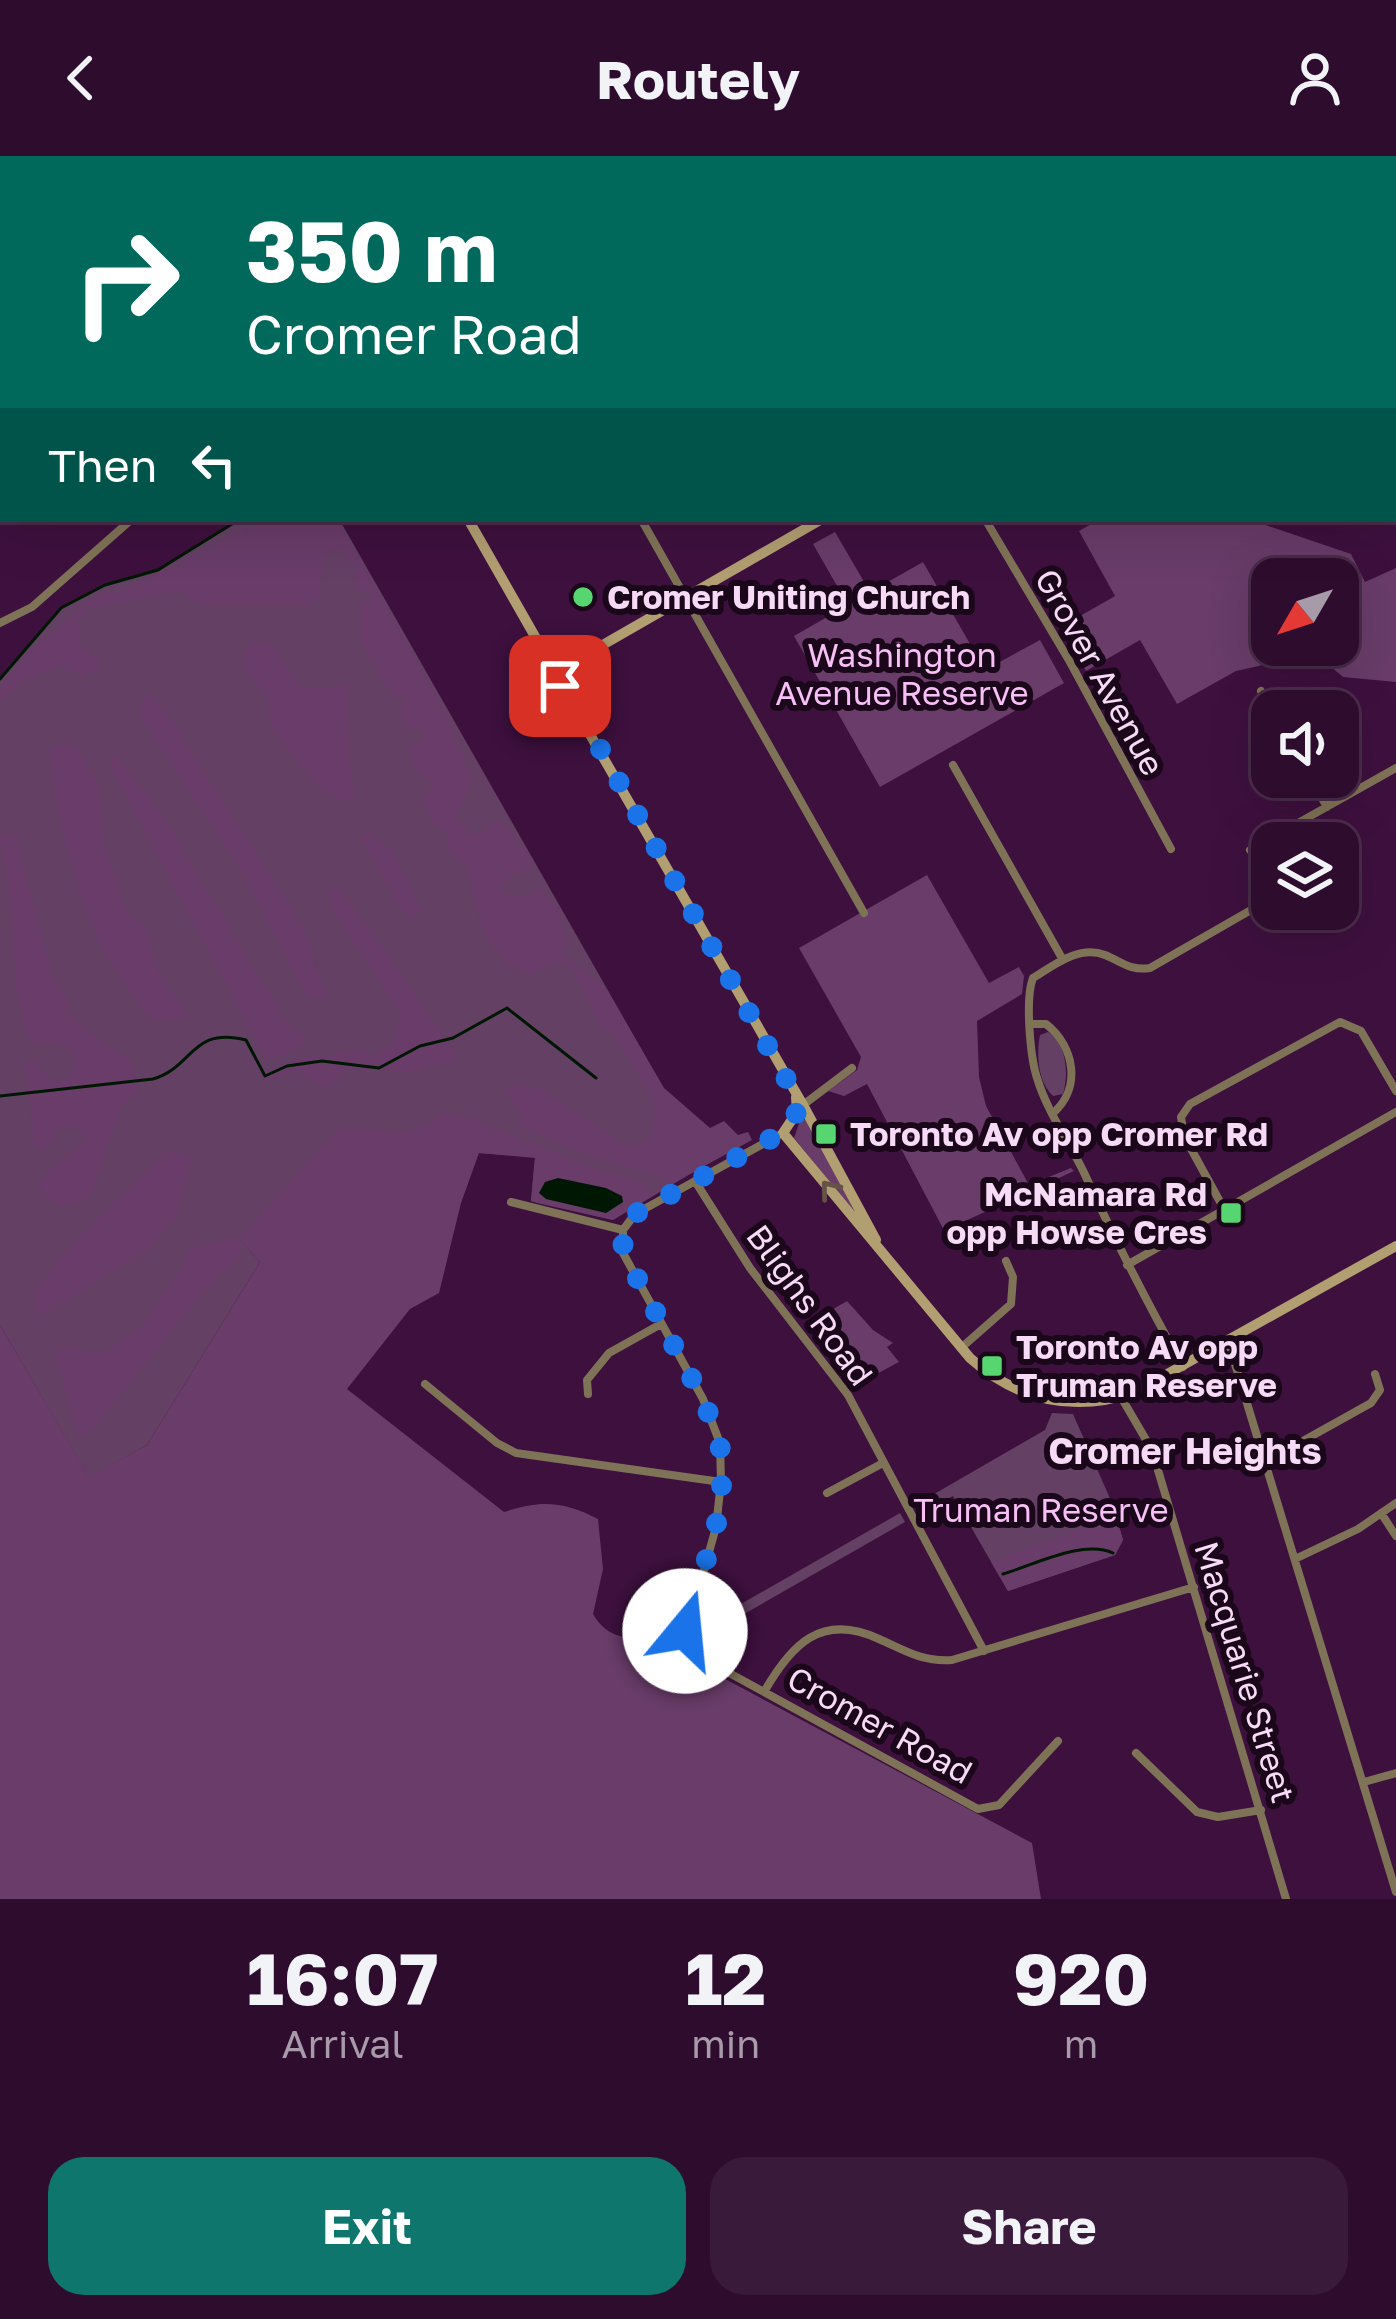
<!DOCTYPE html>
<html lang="en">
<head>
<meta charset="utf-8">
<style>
  :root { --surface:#2e0c2e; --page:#3a1a3a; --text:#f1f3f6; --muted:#a79baa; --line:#492c4a; --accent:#0f766e }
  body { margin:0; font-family:"Golos Text",sans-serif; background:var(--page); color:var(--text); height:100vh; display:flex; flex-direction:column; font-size:45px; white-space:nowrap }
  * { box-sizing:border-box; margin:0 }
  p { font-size:39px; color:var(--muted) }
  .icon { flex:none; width:66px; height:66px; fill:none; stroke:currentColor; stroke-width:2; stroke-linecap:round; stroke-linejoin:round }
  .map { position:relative; height:1743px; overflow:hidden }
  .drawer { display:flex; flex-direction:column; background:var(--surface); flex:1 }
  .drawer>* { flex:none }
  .hud { position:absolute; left:0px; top:0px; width:1398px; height:366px; box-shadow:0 12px 48px #0002,0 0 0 3px var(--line); background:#00695c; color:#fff; overflow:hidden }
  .needle { width:78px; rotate:231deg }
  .fabs { position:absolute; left:1251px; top:402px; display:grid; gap:24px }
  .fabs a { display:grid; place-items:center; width:108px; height:108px; border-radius:24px; background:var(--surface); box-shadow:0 12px 48px #0002,0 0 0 3px var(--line); font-size:60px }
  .pin { position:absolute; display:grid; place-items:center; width:102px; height:102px; color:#fff; margin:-51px; border-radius:24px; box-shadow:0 6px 18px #0006 }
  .me { position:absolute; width:132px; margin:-66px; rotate:17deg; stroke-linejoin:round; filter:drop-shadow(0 0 9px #0008) }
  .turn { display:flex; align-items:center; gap:42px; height:252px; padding:0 48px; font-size:54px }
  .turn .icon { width:156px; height:156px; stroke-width:2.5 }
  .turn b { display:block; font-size:84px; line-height:102px }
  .then { display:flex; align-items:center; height:114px; padding:0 48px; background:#0003; gap:24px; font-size:45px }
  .eta { display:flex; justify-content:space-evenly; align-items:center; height:204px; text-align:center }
  .eta b { font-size:72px; font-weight:700; line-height:84px }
  .action { display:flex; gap:24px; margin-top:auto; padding:24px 48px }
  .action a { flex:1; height:138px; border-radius:36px; background:var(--accent); color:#fff; font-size:48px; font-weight:700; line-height:138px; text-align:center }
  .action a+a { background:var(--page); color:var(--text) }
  header { display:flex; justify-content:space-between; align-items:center; height:156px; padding:0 48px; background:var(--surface); font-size:54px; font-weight:700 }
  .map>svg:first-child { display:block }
</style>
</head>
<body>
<header><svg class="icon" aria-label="back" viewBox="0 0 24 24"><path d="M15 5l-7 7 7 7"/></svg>Routely<svg class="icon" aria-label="person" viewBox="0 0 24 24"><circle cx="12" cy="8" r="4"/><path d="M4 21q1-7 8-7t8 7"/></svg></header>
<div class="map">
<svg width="1396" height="1743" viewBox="0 0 1396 1743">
  <rect width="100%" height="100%" fill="#3e103e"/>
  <!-- green -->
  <path fill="#644064" d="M 240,363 L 339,363 L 707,1008 L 613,1064 L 531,1045 L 535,1001 L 479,997 L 240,1083 L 260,1106 L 147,1289 L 89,1322 L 0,1169 L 0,523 L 61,452 L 105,429 L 158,413 Z
    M 1048,876 C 1067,890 1069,917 1063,938 L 1053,940 C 1038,926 1036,899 1040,879 Z
    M 1052,1257 L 1073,1258 L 1112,1347 L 1123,1384 L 1115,1399 L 1008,1435 L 953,1340 L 922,1357 L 917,1348 L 1045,1274 Z
    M 900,1357 L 905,1366 L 697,1485 L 699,1472 Z"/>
  <!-- forest -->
  <path fill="#693c69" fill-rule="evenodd" d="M 400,0 L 955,0 L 957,3 L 399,3 Z
    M 265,363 L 337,363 L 446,559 L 472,625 L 457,659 L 472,681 L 499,663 L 530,700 L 531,714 L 507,721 L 502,736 L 528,740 L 539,731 L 560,755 C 560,769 568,778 568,791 L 561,796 L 605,831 L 664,932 L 710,972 L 724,965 L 738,979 L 748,976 L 752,984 L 668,1030 L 656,1019 L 593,1001 L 519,971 L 520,959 L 507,933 L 510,928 L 542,934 L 623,989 L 639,988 L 653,977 L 655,949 L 615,879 L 599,867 L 571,810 L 554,806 L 531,818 C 482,803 477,755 467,709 L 451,700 L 447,676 L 433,668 L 422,639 L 435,630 L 413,610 L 410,588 L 424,584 L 423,574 L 404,571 L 400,552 L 405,547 L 403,540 L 395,541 C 392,537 365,495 363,490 C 359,479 361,461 361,449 L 371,443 L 368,437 L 358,435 L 353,419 L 357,412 L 347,406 L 339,393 L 323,398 L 319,441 L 309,449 L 203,449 L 176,433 C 144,447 119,443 85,453 L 78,464 L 80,491 L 101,505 L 100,514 L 84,520 L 60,510 L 21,526 L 0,545 L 0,532 L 24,500 L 98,438 L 127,433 Z
    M 1100,363 L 1248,363 L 1351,398 L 1365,426 L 1396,412 L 1396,526 L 1343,521 L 1323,504 L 1311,505 L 1306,498 L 1285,494 L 1259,510 L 1236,515 L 1177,548 L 1140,484 L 1086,515 L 1061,471 L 1115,440 L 1079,375 ZM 1272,423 L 1338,423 L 1338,489 L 1272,489 Z
    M 835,376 L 870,436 L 923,406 L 985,514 L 1040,484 L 1064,527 L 880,631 L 794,480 L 848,449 L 813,388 Z
    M 259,485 L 274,490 L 299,530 L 321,533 L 347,528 L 351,628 L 355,641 L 351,645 L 325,638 L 273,574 L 267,540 L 244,510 L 243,497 L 252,487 Z
    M 149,536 L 172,565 L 304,773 L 327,841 L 308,842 L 231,697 L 142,562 L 140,547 Z
    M 55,589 L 75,589 L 99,628 L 105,692 L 127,757 L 145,770 L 161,822 L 189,863 L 152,863 C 137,843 120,823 108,802 C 82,758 51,645 50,594 Z
    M 115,598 L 164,663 L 286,866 L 307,882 L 296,895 L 265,903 L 108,605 Z
    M 368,676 L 392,694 L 422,755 L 412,763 L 400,750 L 360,682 Z
    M 9,677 L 16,680 L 53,823 L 69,844 L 66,857 L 116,896 L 130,902 L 140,935 L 122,948 L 91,1038 L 80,1046 L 58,1049 L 40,1036 C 41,1010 72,1000 88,982 L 77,972 L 56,973 L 46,993 L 35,990 L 25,903 L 34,903 L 49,924 L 67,923 L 76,914 L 72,897 L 57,886 L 32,888 C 4,828 21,754 0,691 L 0,679 Z
    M 927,719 L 989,827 L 1019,811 L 1024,820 L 1022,838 L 977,865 L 979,921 L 986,950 L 1029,1029 L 1071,1012 L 1074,1015 L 963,1066 L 947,1080 L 867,928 L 844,940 L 828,935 L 857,914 L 861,901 L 799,792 Z
    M 339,731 L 455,896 L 452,904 L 415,916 L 354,913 L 337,917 L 337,924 L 327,929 L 328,933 L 297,915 L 264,925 L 251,901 L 258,904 L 265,915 C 281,914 291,904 306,901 C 326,898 340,900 360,892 L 373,901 L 395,884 L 401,858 L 330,748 L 332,734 Z
    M 440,957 L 471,962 L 593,1012 L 643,1026 L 653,1039 L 613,1064 L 537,1047 L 531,1045 L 535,1002 L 479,997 L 461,1047 L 439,1137 L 410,1153 L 347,1233 L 504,1356 C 541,1344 563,1345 598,1363 L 603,1413 L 593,1458 C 610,1487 635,1483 664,1480 L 684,1501 L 1032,1687 L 1041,1743 L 0,1743 L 0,1169 L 89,1321 L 147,1289 L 260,1106 L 240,1084 L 241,1100 L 217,1119 L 88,1279 L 78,1277 L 54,1197 L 71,1188 C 77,1191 83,1195 89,1196 C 128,1204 178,1123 190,1092 C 208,1090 221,1081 239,1082 L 340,971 L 416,977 L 418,967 L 430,967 ZM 565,1022 L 610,1057 L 546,1043 L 539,1038 L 550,1024 Z
    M 808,963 L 871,1076 L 794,982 L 800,965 Z
    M 168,995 L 192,1002 L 176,1061 L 148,1094 L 42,1158 L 35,1157 L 36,1133 L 74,1086 Z
    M 847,1145 L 873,1174 L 893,1187 L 887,1191 L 899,1206 L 854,1230 L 846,1212 L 809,1167 Z
    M 1112,1347 L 1123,1384 L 1115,1399 L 1008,1435 L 991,1406 L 1089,1370 Z"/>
  <!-- water -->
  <path fill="#001803" d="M 558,1022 L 606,1032 L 622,1040 L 623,1046 L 606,1057 L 546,1043 L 539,1037 L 545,1026 Z"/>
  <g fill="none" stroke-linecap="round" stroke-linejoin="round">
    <!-- stream -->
    <path stroke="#001803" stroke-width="3" d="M 773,0 L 777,3
      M 514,3 L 522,0
      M 1395,109 L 1396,109
      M 0,523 L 61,452 L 105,429 L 158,414 L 240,363
      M 0,940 L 153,923 C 194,911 191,870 246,884 L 265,920 L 287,910 L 322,905 L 379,912 L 420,890 L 453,882 L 507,852 L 596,922
      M 1003,1418 C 1034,1409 1083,1383 1113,1397"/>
    <!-- street -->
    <path stroke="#7f7357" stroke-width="8" d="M 63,0 L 67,3
      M 1033,0 L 1035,3
      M 1236,0 L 1237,3
      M 91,3 L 91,0
      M 203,3 L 203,0
      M 1167,3 L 1173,0
      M 1395,151 L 1396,151
      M 0,184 L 3,181
      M 0,330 L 3,327
      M 641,363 L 864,757
      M 985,363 L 1070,506 L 1171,693
      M 0,467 L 32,451 L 132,363
      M 1261,535 L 1273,555
      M 953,609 L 1063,804
      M 1310,621 L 1327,651
      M 1250,694 L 1396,612
      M 1031,868 L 1046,868 C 1075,891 1082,933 1052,958
      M 803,949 L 852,912
      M 783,977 L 635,1058 L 623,1074 L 623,1097 L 703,1243 L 720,1287 L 721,1326 L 716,1371 L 685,1483 L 700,1501 L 978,1653 L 999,1649 L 1058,1585
      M 695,1025 L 750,1112 L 848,1239 L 984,1495
      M 511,1046 L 623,1074
      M 1224,1053 L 1184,980 L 1181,961 L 1190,948 L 1340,866 L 1361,875 L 1396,935
      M 1127,1109 L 1396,956
      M 1228,1185 L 1396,1736
      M 961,1192 L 1011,1148 L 1013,1121 L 1006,1105
      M 1183,1211 C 1148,1148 1116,1086 1086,1021 C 1071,988 1048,958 1037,922 C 1030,900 1025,842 1033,822 C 1054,809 1079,789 1105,799 C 1122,806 1130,815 1150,812 L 1272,742
      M 425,1228 L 497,1287 L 516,1297 L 721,1326
      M 588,1238 L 587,1224 L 609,1197 L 661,1168
      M 1121,1241 L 1152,1294 L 1286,1743
      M 1265,1306 L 1371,1247 L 1380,1234 L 1375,1218
      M 827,1337 L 883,1307
      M 1381,1357 L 1396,1380
      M 1295,1403 L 1358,1373 L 1396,1347
      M 764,1536 C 791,1489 821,1456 879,1483 C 906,1495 922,1506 952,1504 L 1194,1431
      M 1136,1597 L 1197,1656 L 1218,1661 L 1261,1654
      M 1364,1626 L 1396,1617"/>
    <!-- secondary -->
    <path stroke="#b19e71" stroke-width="10" d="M 324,3 L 324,0
      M 0,137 L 3,140
      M 1395,251 L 1396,251
      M 468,363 L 541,491 L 551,520 L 567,537
      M 560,509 L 580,502 L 822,363
      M 564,520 L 584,568 L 803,949 L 876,1084
      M 796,941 L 797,956 L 783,977 L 970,1202 C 1018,1245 1075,1257 1135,1236 L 1396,1090"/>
  </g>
  <!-- one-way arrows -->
  <defs><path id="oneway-chevron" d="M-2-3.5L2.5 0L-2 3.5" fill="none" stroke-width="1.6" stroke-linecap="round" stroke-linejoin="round" transform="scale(3)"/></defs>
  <use stroke="#665246" href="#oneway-chevron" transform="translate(829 1033) rotate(-129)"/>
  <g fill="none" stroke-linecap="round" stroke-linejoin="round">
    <!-- route -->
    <path stroke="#1a73e8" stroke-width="21" stroke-dasharray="0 37.8" d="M 560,530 L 570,539 L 796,940 L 797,956 L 783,976 L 635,1058 L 623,1073 L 623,1096 L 703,1243 L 720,1287 L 722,1326 L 716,1371 L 685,1475"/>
  </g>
  <!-- markers -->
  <g fill="#57d570" stroke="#1a071a" stroke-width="4.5">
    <circle cx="583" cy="441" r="12"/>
    <rect x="814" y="966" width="24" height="24" rx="6"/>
    <rect x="1219" y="1045" width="24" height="24" rx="6"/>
    <rect x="980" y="1198" width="24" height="24" rx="6"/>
  </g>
  <g text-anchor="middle" stroke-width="12" stroke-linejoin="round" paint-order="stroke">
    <!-- poi labels -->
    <g font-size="33" font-weight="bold" fill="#f7dbf6" stroke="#1a071a" text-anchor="start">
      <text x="607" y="453">Cromer Uniting Church</text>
      <text x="850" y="990">Toronto Av opp Cromer Rd</text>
      <text x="1207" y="1050" text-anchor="end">McNamara Rd<tspan x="1207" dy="38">opp Howse Cres</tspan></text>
      <text x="1016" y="1203">Toronto Av opp<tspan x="1016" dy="38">Truman Reserve</tspan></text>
    </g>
    <!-- park labels -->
    <g font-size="33" fill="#f8bff6" stroke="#1a071a">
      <text x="902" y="511">Washington<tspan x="902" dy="38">Avenue Reserve</tspan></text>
      <text x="1041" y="1366">Truman Reserve</text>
    </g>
    <!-- street labels -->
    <g font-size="33" fill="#f7dbf6" stroke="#1a071a">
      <text transform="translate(1100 516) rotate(61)" y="12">Grover Avenue</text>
      <text transform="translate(810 1149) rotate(54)" y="12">Blighs Road</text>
      <text transform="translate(1245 1516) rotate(73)" y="12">Macquarie Street</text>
      <text transform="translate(880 1569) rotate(29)" y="12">Cromer Road</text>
    </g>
    <!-- neighbourhood labels -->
    <g font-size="36" font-weight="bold" fill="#f7dbf6" stroke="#1a071a">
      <text x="1185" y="1308">Cromer Heights</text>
    </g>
  </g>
</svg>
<div class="fabs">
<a><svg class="needle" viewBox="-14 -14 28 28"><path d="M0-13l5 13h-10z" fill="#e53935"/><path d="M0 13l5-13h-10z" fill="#a79baa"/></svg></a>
<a><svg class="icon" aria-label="sound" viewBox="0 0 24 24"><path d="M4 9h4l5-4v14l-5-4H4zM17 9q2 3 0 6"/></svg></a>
<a><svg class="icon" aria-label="layers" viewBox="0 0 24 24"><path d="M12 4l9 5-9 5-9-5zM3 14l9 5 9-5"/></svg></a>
</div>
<div class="pin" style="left:560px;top:530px;background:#d93025"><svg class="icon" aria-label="arrive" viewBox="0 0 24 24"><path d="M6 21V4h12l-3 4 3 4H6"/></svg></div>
<svg class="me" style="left:685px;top:1475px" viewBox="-20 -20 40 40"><circle r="19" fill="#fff"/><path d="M0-13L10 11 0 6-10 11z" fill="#1a73e8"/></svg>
<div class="hud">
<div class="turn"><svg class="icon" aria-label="right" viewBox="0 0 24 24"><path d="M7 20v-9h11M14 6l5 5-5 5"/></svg><div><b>350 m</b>Cromer Road</div></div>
<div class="then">Then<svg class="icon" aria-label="left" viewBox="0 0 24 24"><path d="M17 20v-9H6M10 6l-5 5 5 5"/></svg></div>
</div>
</div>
<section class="drawer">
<div class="eta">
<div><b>16:07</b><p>Arrival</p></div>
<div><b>12</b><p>min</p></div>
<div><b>920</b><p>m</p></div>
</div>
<div class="action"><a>Exit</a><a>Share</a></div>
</section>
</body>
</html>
